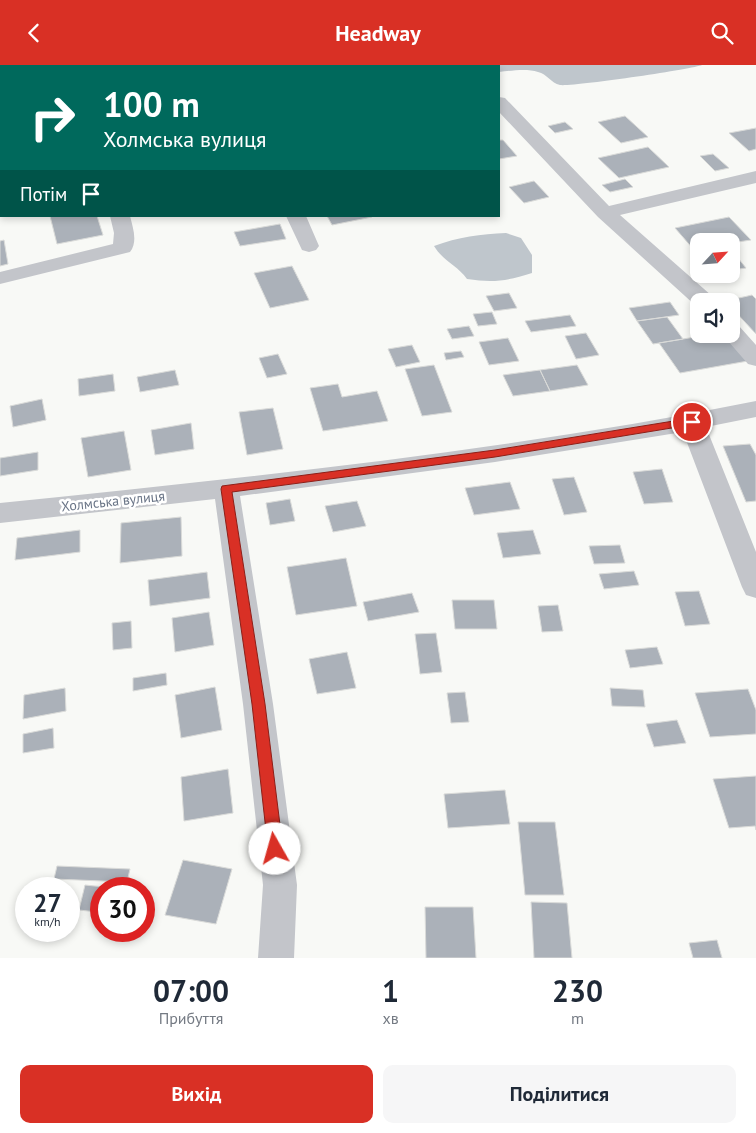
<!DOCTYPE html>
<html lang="uk">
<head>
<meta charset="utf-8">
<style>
  :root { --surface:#fff; --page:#f6f6f7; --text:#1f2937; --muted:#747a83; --accent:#d93025 }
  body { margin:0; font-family:"PT Sans",sans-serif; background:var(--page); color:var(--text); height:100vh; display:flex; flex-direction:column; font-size:19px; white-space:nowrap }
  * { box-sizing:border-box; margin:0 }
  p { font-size:16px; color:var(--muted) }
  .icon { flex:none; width:28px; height:28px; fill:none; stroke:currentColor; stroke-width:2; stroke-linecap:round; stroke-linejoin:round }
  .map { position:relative; height:893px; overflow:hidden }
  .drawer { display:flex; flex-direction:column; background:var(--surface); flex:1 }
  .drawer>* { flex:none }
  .guide { position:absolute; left:0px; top:0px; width:500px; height:152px; box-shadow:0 2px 8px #0003; background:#00695c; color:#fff; overflow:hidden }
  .needle { width:32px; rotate:64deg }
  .buttons { position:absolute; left:690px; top:168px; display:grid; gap:10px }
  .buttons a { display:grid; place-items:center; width:50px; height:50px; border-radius:10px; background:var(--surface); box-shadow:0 2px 8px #0003; font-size:25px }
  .speed { position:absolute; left:15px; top:812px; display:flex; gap:10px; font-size:25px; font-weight:700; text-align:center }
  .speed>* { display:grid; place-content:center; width:65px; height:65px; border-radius:50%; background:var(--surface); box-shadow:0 2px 8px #0003; line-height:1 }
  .speed small { font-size:12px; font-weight:400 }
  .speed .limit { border:8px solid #d22; background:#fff; color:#111 }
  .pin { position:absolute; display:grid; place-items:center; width:42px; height:42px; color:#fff; margin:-21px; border:2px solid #fff; border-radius:50%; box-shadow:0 1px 5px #0007 }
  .me { position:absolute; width:55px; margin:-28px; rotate:353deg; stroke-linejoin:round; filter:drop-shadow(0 0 4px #0008) }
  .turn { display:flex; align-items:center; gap:18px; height:105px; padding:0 20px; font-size:22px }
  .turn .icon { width:65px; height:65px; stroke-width:2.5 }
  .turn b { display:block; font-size:35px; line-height:42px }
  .then { display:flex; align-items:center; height:48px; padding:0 20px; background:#0003; gap:10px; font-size:19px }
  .eta { display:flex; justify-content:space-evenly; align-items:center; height:85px; text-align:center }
  .eta b { font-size:30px; font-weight:600; line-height:35px }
  .action { display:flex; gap:10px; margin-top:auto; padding:10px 20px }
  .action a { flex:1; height:58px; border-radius:10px; background:var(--accent); color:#fff; font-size:20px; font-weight:600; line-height:58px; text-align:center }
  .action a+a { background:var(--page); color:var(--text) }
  header { display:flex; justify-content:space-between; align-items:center; height:65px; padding:0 20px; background:var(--accent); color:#fff; font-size:22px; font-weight:600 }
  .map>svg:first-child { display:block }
</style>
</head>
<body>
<header><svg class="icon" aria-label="back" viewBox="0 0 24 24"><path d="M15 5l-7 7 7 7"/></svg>Headway<svg class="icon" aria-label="search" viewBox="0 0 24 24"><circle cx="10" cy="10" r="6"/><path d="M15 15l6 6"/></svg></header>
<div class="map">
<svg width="756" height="893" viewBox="0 0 756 893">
  <rect width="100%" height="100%" fill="#f8f9f6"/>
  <!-- water -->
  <path fill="#bfc6cc" d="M 491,0 L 702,0 C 694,4 571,22 560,20 C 551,18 547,9 538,7 C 526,3 511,6 499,7 L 499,1 Z
    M 506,168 L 521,173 L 532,190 L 532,208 C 507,216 493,218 467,214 C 457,200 443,196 434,181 C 458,172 481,169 506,168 Z"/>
  <!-- building -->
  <path fill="#abb1b9" stroke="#dadbd9" d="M 625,51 L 648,72 L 621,78 L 598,57 Z
    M 565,57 L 573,64 L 555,68 L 548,61 Z
    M 756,63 L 756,84 L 749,86 L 729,68 Z
    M 499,75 L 503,75 L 517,91 L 499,94 Z
    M 648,82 L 669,102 L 619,113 L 598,93 Z
    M 713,89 L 729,103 L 715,106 L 700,91 Z
    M 625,114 L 633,122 L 610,127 L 602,120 Z
    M 534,116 L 549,132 L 524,138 L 509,122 Z
    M 50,151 L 97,151 L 103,170 L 57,179 Z
    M 327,151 L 371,151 L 372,152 L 332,160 Z
    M 729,152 L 751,175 L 731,178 L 731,176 L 699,176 L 699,185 L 695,186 L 675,163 Z
    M 280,159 L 286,174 L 240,181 L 234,167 Z
    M 4,175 L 8,199 L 0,201 L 0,176 Z
    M 734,188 L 746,203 L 731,205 L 731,189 Z
    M 292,201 L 309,235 L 270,243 L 254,208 Z
    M 509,228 L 517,243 L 494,246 L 486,231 Z
    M 752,230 L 756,234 L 756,269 L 731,242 L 731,236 L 726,236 Z
    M 670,237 L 679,250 L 637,256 L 629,243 Z
    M 492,247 L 497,259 L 478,261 L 473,249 Z
    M 570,250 L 576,261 L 531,267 L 525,256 Z
    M 667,252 L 683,274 L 653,279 L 637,256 Z
    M 469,261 L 474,271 L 452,274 L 447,264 Z
    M 586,268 L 599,290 L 576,294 L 565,271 Z
    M 713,269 L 727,269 L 748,296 L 680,308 L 659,278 Z
    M 508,273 L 519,296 L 489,300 L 479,277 Z
    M 412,280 L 420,297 L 396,302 L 388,284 Z
    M 461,286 L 464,292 L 446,295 L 444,288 Z
    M 278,289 L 287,309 L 267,313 L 259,293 Z
    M 434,300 L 452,347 L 422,351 L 405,304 Z
    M 577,300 L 588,320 L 550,326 L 540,305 Z
    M 175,305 L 179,320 L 140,327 L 137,312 Z
    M 540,305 L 550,326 L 513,331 L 503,310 Z
    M 113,309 L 115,326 L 79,331 L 78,314 Z
    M 338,319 L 342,332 L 377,326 L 388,356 L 323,366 L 310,323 Z
    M 42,334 L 46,355 L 13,362 L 10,341 Z
    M 273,343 L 283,384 L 247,390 L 239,347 Z
    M 191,358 L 194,384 L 155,390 L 151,365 Z
    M 124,366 L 131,405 L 88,412 L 81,373 Z
    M 750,379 L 756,390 L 756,436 L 746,437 L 723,381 Z
    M 38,387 L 38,405 L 0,411 L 0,393 Z
    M 662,404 L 673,437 L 644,439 L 633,407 Z
    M 574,412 L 587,447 L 564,450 L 552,414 Z
    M 510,417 L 520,444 L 474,450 L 465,423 Z
    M 290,434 L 295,456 L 270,460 L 266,438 Z
    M 357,436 L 366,461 L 333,467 L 325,441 Z
    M 181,452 L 182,491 L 120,498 L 121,458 Z
    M 80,465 L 80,487 L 15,495 L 17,473 Z
    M 533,465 L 541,489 L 503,493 L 497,468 Z
    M 620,480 L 625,498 L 594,499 L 589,481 Z
    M 346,493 L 357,541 L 296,550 L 287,502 Z
    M 634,506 L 639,520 L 604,524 L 599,509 Z
    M 207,507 L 210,533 L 150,541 L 148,515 Z
    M 699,526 L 710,559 L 685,561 L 675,527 Z
    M 412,528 L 419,547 L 368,556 L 363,537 Z
    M 452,535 L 494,535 L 497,564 L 455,564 Z
    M 558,540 L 563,566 L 542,567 L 538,541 Z
    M 209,547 L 214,580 L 175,587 L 172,553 Z
    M 131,556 L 132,583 L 113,585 L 112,558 Z
    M 436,568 L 442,607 L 420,609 L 415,569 Z
    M 657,582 L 663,599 L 630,603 L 625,585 Z
    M 347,587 L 356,623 L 317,629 L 309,594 Z
    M 166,608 L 167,620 L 133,626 L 133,613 Z
    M 215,622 L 222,665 L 181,673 L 175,630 Z
    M 65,623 L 66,646 L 23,654 L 24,630 Z
    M 610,623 L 643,625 L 645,642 L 612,641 Z
    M 748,624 L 756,645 L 756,669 L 710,672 L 695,628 Z
    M 465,627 L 469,657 L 451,658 L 447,628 Z
    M 677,655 L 686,678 L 654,682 L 646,659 Z
    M 53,663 L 54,683 L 23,688 L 23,669 Z
    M 228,704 L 233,748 L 184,756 L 181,712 Z
    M 756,711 L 756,765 L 755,761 L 729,763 L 713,714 Z
    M 505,725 L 510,759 L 448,763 L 444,729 Z
    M 518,757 L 555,757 L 564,830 L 525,830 Z
    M 183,795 L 232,804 L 216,859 L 165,850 Z
    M 57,801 L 130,804 L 127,817 L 54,814 Z
    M 85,820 L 104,822 L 101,824 L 97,847 L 79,845 Z
    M 531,837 L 567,838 L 572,893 L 534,893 Z
    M 425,842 L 473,842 L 476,893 L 426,893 Z
    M 717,875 L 722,893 L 693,893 L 689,878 Z"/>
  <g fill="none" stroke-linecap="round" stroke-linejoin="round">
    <!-- lane -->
    <path fill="#c3c5ca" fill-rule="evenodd" d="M 0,43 L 1,43 L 1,49 L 0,49 Z"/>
    <!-- street -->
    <path fill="#c3c5ca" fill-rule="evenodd" d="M 65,0 L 81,0 L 81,1 L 65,1 Z
      M 456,0 L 473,0 L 473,1 L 457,1 Z
      M 499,32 L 505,33 L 609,141 L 756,106 L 756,118 L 620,150 L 712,231 L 715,236 L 699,236 L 699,241 L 696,241 L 598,152 L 499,47 Z
      M 110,151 L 130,151 C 133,163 138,177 130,187 L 0,219 L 0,207 L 113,179 L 114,168 Z
      M 286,151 L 306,151 L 319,181 L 316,185 L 309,187 L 302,185 Z
      M 731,259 L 739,261 L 756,280 L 756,301 L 748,299 L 722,269 L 731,269 Z
      M 756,336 L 756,352 L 706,362 L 756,487 L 756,533 L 746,530 L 742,522 L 683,367 L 495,397 L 240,431 L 273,639 L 297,820 L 294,893 L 258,893 L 263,820 L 243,639 L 215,434 L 0,458 L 0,438 C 253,412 507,386 756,336 Z"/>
  </g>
  <!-- route -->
  <path fill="#d93025" stroke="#8d1f18" d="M 692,353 L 696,354 L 697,357 L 696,359 L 495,392 L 232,427 L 265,639 L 283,784 L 281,789 L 275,791 L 270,789 L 268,784 L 252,639 L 221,424 L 222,421 L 495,385 Z"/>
  <g text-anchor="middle" stroke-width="5" stroke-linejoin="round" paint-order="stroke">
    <!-- street labels -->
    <g font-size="14" fill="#697486" stroke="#fff">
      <text transform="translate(113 436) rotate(-6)" y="5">Холмська вулиця</text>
    </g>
  </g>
</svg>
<div class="buttons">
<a><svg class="needle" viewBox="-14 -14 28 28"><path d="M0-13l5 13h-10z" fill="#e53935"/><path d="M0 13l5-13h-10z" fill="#747a83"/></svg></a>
<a><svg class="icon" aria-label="sound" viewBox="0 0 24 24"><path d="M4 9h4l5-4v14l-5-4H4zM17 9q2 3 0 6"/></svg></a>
</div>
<div class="speed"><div>27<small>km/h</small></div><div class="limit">30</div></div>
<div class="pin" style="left:692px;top:357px;background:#d93025"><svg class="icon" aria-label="arrive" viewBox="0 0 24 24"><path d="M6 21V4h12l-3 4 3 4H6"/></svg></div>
<svg class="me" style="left:275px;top:784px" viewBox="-20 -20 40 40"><circle r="19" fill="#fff"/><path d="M0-13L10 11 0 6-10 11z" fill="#d93025"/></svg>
<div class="guide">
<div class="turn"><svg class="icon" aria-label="right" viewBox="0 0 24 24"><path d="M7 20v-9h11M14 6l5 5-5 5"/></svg><div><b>100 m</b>Холмська вулиця</div></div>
<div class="then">Потім<svg class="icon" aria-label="arrive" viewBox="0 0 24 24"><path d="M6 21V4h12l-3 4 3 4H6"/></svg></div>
</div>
</div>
<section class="drawer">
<div class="eta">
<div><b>07:00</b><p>Прибуття</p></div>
<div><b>1</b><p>хв</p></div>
<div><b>230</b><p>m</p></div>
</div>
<div class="action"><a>Вихід</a><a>Поділитися</a></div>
</section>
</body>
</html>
